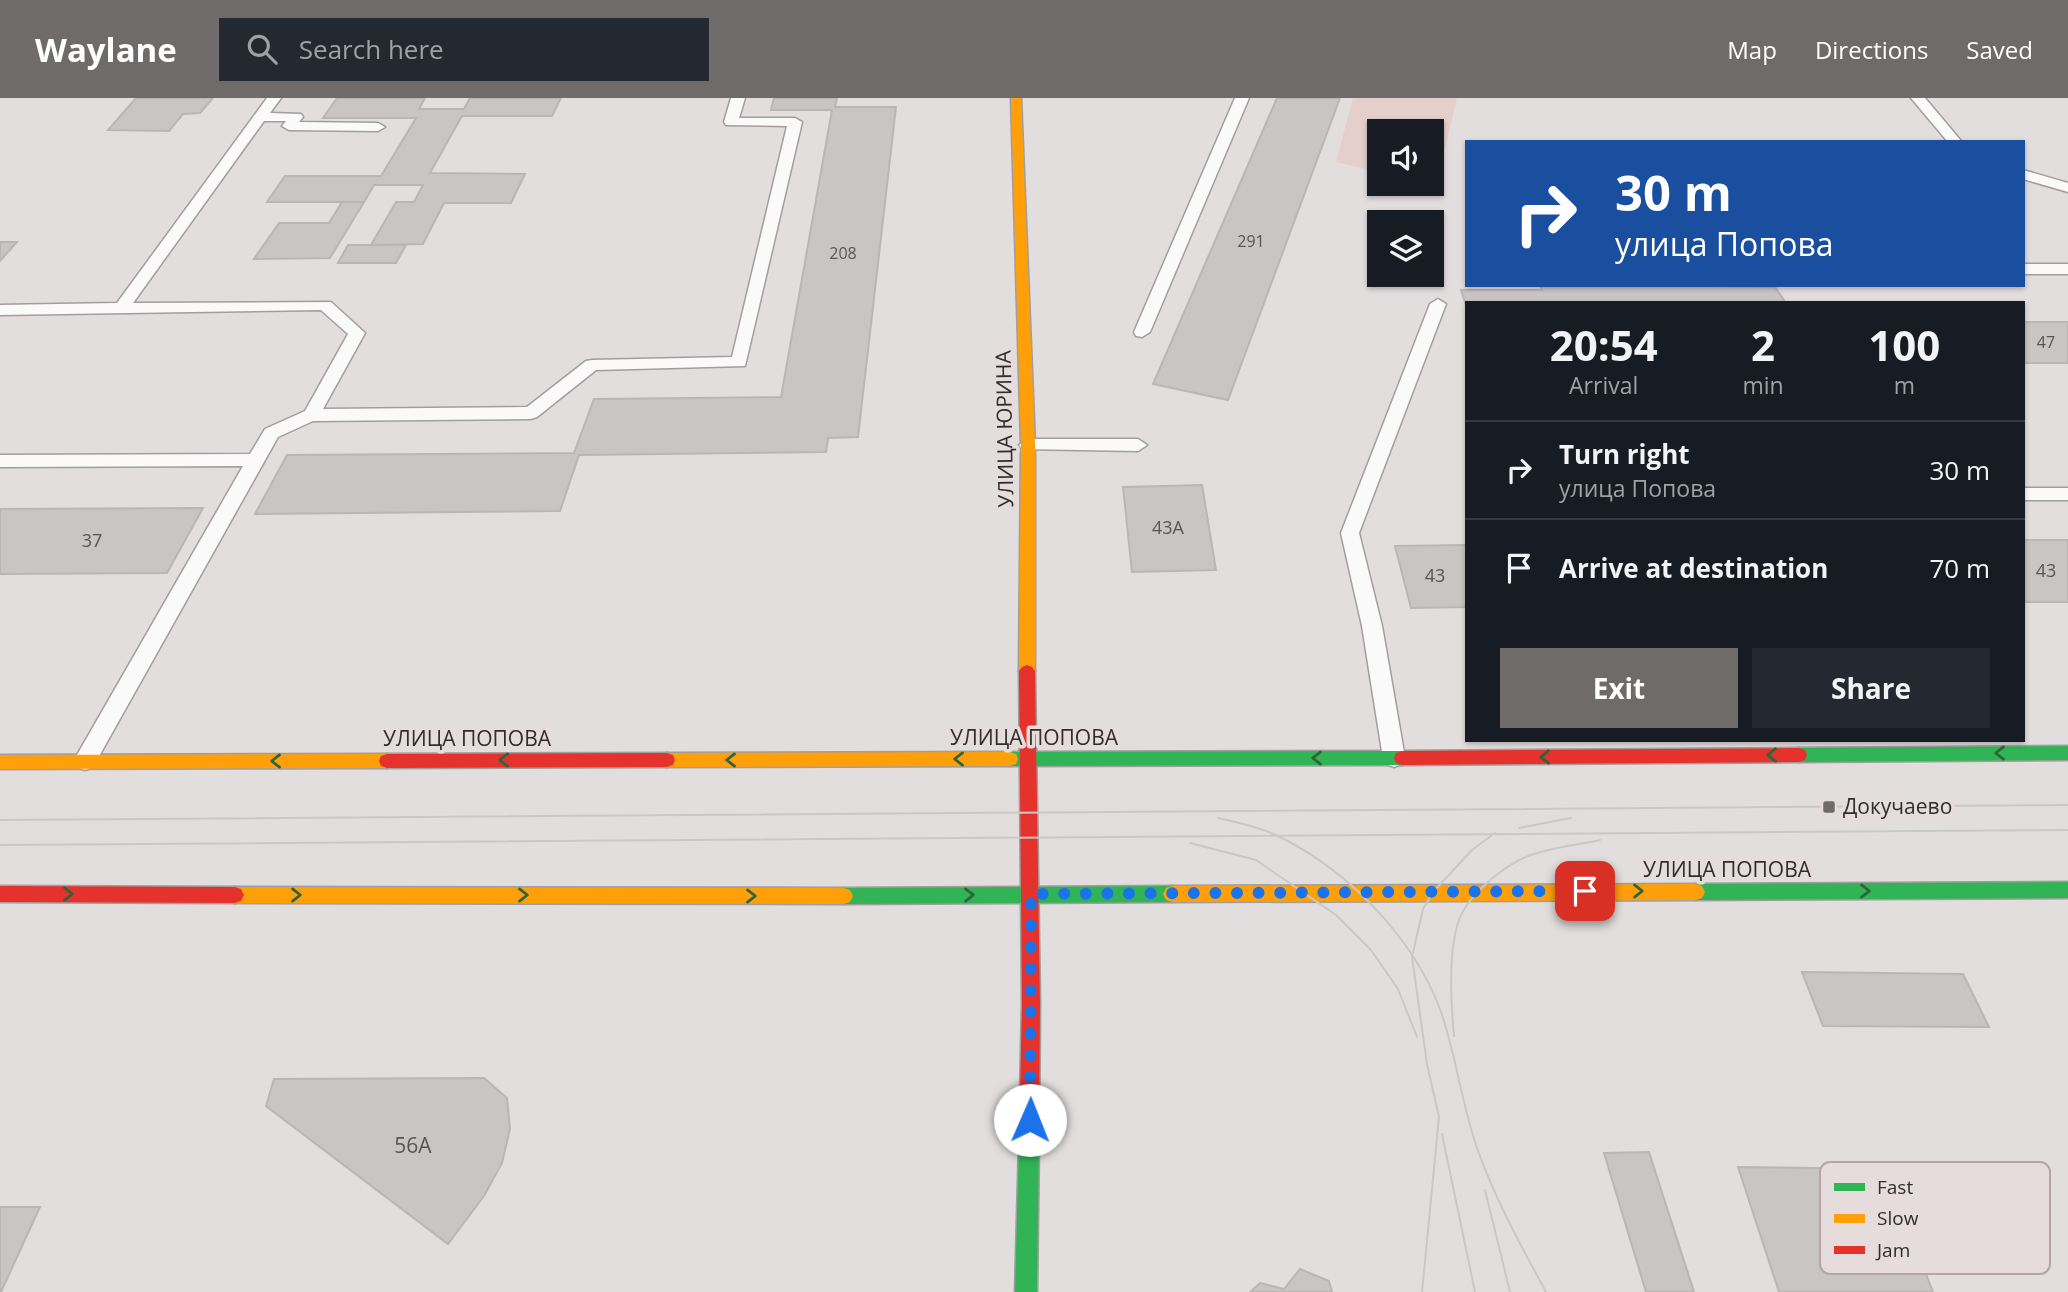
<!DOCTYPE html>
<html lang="en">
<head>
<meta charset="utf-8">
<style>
  :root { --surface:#171b24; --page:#242831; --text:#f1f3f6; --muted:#9ea1a6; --line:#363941; --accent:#6f6b6a }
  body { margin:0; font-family:"Open Sans",sans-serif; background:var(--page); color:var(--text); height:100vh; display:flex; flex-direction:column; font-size:26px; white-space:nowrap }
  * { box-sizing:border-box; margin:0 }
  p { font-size:23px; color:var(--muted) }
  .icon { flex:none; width:38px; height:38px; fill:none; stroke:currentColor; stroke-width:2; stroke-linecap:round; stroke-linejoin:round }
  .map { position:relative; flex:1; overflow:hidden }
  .details { position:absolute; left:1465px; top:203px; width:560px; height:441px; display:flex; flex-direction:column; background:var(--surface); border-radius:0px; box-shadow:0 2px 5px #0004 }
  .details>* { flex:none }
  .banner { position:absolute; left:1465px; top:42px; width:560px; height:147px; border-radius:0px; box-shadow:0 2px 5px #0004; background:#1a4fa0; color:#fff; overflow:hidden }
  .tools { position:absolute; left:1367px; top:21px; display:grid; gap:14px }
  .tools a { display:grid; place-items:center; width:77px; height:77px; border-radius:0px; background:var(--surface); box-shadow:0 2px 5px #0004; font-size:35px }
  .pin { position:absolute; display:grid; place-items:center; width:60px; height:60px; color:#fff; margin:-30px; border-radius:14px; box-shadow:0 4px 10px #0006 }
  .me { position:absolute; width:77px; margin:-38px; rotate:1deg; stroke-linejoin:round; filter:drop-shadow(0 0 5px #0008) }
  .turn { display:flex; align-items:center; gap:24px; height:147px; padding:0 35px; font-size:32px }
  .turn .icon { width:91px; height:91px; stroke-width:2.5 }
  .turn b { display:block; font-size:49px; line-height:60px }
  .eta { display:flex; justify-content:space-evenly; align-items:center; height:119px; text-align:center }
  .eta b { font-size:42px; font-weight:700; line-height:49px }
  .action { display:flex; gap:14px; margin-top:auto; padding:14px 35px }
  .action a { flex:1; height:80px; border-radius:0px; background:var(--accent); color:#fff; font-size:28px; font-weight:700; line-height:80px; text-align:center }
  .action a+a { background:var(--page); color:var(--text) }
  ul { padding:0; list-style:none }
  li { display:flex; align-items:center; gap:21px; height:98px; padding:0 35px; border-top:2px solid var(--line) }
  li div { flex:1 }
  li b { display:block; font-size:26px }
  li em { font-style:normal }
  header { display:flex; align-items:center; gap:42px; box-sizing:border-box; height:98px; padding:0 35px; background:var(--accent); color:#fff }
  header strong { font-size:33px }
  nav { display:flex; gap:38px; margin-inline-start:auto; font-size:24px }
  .search { width:490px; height:63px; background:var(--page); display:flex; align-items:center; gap:18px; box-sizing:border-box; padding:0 24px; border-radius:0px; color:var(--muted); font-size:26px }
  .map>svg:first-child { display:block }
</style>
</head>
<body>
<header>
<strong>Waylane</strong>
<div class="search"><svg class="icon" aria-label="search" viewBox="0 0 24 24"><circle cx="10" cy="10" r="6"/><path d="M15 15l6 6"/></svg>Search here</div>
<nav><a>Map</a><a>Directions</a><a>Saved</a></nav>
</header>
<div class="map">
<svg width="2068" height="1194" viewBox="0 0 2068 1194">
  <rect width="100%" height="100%" fill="#e3dede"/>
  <!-- green -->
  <path fill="#e4cfcc" d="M 1353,0 L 1457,0 L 1436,88 L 1428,86 L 1432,86 L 1432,33 L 1379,33 L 1379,74 L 1336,64 Z"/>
  <!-- building -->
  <path fill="#c8c5c4" stroke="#bab6b6" stroke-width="2" d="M 136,0 L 213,0 L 200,15 L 183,16 L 169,33 L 108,32 Z
    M 337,0 L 425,0 L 419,11 L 464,11 L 470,0 L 561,0 L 552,18 L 462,18 L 430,75 L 525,76 L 511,105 L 444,105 L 423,146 L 371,147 L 396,104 L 414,104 L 423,87 L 374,87 L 364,104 L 267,104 L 285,78 L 381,78 L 416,20 L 323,20 Z
    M 774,0 L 837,0 L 835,9 L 896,9 L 858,339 L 828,340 L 826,354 L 579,357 L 560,413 L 255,416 L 287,357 L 574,355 L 594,301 L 781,299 L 832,12 L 771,12 Z
    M 1277,0 L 1340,0 L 1228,302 L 1153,286 Z
    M 342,104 L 364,104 L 330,160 L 254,161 L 279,125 L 329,125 Z
    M 0,144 L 17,144 L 0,163 Z
    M 348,147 L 406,147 L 396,165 L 338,165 Z
    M 1540,187 L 1775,189 L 1786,205 L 1466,207 L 1461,192 L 1542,192 Z
    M 2023,224 L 2068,224 L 2068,265 L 2023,265 Z
    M 1202,387 L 1216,472 L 1132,474 L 1123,389 Z
    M 203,410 L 167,475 L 0,476 L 0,411 Z
    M 2023,442 L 2068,442 L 2068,504 L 2023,504 Z
    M 1466,447 L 1466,509 L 1411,510 L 1395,448 Z
    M 1802,874 L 1963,876 L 1989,929 L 1823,928 Z
    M 484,980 L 507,1000 L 510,1031 L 502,1065 L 484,1098 L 448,1146 L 266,1008 L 274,981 Z
    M 1649,1054 L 1694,1194 L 1646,1194 L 1604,1055 Z
    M 1738,1069 L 1885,1071 L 1933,1194 L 1779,1194 Z
    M 0,1109 L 40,1109 L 1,1194 L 0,1194 Z
    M 1300,1171 L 1329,1183 L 1332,1194 L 1250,1194 L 1260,1185 L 1284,1191 Z"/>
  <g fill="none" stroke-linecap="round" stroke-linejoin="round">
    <defs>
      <path id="lane" d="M 267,0 L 281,0 L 270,15 L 301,16 L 303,19 L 299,24 L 378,25 L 385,29 L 378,33 L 289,32 L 282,28 L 286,23 L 264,23 L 133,205 L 331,204 L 365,235 L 323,311 L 527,309 L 586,263 L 592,262 L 732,259 L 787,28 L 726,27 L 724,24 L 731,0 L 745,0 L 739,20 L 795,20 L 802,24 L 745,268 L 596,272 L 537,319 L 531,321 L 313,323 L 278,339 L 93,669 L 85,672 L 77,669 L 74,663 L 77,657 L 243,368 L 0,369 L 0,357 L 250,356 L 265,331 L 305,313 L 348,236 L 321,212 L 0,217 L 0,207 L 117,205 Z
        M 1235,0 L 1249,0 L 1150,234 L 1142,239 L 1136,238 L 1134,234 Z
        M 1911,0 L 1925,0 L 1962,44 L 1948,44 Z
        M 2023,72 L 2068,85 L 2068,94 L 2023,81 Z
        M 2023,166 L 2068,166 L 2068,176 L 2023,176 Z
        M 1438,201 L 1446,206 L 1359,435 L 1382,528 L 1405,660 L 1402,666 L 1394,669 L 1386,666 L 1383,660 L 1362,528 L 1341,435 L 1430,206 Z
        M 1028,341 L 1138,341 L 1147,347 L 1138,353 L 1022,351 L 1019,347 Z
        M 2023,390 L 2068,390 L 2068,402 L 2023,402 Z"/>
      <path id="fast" d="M 2068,648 L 2068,662 L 1799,664 L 1793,662 L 1791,657 L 1793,652 L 1799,650 Z
        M 1402,653 L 1408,655 L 1410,660 L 1408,665 L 1402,667 L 1010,668 L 1004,666 L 1002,661 L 1004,656 L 1010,654 Z
        M 2068,784 L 2068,800 L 1696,802 L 1690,800 L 1687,794 L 1690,788 L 1696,786 Z
        M 1172,788 L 1178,790 L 1181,796 L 1178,802 L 1172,804 L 844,806 L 838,804 L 835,798 L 838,792 L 844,790 Z
        M 1029,1033 L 1036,1036 L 1039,1043 L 1037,1194 L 1015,1194 L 1019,1043 L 1022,1036 Z"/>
      <path id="slow" d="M 1011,0 L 1021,0 L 1035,347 L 1035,573 L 1032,577 L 1022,577 L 1019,573 L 1021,347 Z
        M 1010,654 L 1016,656 L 1018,661 L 1016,666 L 1010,668 L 667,669 L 661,667 L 659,662 L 661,657 L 667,655 Z
        M 387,656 L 393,658 L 395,663 L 393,668 L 387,670 L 0,671 L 0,657 Z
        M 1696,786 L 1702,788 L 1705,794 L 1702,800 L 1696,802 L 1172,804 L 1166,802 L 1163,796 L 1166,790 L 1172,788 Z
        M 235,789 L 844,790 L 850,792 L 853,798 L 850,804 L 844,806 L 235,805 L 229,803 L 226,797 L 229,791 Z"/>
      <path id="jam" d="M 1027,567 L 1032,569 L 1035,573 L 1040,906 L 1039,1043 L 1036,1050 L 1029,1053 L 1022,1050 L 1019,1043 L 1022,906 L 1019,573 L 1022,569 Z
        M 1799,650 L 1805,652 L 1807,657 L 1805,662 L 1799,664 L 1402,667 L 1396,665 L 1394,660 L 1396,655 L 1402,653 Z
        M 667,655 L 673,657 L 675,662 L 673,667 L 667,669 L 387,670 L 381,668 L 379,663 L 381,658 L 387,656 Z
        M 0,788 L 235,789 L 241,791 L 244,797 L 241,803 L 235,805 L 0,804 Z"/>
    </defs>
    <!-- lane casing -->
    <use href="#lane" stroke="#a29e9d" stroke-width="3"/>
    <!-- fast casing -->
    <use href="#fast" stroke="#a29e9d" stroke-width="3"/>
    <!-- slow casing -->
    <use href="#slow" stroke="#a29e9d" stroke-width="3"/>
    <!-- jam casing -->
    <use href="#jam" stroke="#a29e9d" stroke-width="3"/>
    <!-- lane -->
    <use href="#lane" fill="#fbfafa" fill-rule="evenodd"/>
    <!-- fast -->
    <use href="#fast" fill="#30b455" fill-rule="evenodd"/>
    <!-- slow -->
    <use href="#slow" fill="#ff9f0a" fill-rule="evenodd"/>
    <!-- jam -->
    <use href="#jam" fill="#e5322d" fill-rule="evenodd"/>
    <!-- tram -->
    <path stroke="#c9c8c8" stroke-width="2" d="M 1218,720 C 1241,725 1263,730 1284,741 C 1350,775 1413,840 1440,911 C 1456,956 1461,1004 1477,1050 C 1495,1101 1520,1146 1546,1194
      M 0,722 L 2068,707
      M 1519,730 L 1571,720
      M 1190,745 L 1256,762 L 1336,817 L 1371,852 L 1398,891 L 1417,939
      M 0,747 L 2068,732
      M 1454,938 C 1451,906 1448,856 1458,825 C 1466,798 1505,766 1531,757 C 1553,749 1578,747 1600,742
      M 1442,1036 L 1475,1194
      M 1485,1092 L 1510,1194
      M 1422,1194 L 1439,1019 L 1427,966 L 1412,859 L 1423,811 L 1433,794 L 1472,752 L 1495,735"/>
  </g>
  <!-- one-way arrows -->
  <defs><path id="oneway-chevron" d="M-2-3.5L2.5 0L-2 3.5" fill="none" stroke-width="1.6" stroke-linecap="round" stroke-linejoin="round" transform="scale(1.75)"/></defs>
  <g stroke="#30633c">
    <use href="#oneway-chevron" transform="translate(2000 655) rotate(180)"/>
    <use href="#oneway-chevron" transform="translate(1772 657) rotate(179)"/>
    <use href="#oneway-chevron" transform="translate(1545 659) rotate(179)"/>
    <use href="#oneway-chevron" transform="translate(1317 660) rotate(-180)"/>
    <use href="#oneway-chevron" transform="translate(959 661) rotate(180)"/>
    <use href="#oneway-chevron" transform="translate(504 662) rotate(180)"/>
    <use href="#oneway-chevron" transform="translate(731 662) rotate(180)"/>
    <use href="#oneway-chevron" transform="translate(276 663) rotate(180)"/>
    <use href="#oneway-chevron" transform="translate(1638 793)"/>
    <use href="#oneway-chevron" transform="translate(1865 793)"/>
    <use href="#oneway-chevron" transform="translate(68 796)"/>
    <use href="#oneway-chevron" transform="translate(296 797)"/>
    <use href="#oneway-chevron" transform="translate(523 797)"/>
    <use href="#oneway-chevron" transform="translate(969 797) rotate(-1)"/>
    <use href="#oneway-chevron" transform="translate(751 798)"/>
  </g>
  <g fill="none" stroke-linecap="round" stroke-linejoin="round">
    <!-- route -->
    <path stroke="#1a73e8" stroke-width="12" stroke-dasharray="0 21.6" d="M 1030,1022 L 1031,796 L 1585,793"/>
  </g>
  <!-- markers -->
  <rect fill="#6f6b6a" stroke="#e6dcdb" stroke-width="2.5" x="1822" y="702" width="14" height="14" rx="3.5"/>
  <g text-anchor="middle" stroke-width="7" stroke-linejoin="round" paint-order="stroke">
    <!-- far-number labels -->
    <g font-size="16" fill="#585654">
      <text x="1251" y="149">291</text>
      <text x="843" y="161">208</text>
      <text x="2046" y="250">47</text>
    </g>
    <!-- number labels -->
    <g font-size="18" fill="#585654">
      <text x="1168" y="436">43А</text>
      <text x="92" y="449">37</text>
      <text x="2046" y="479">43</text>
      <text x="1435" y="484">43</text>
    </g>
    <!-- street labels -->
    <g font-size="21" fill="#302d2c" stroke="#e6dcdb">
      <text transform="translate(1005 331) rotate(-91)" y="7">УЛИЦА ЮРИНА</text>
      <text x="1034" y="647">УЛИЦА ПОПОВА</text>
      <text x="467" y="648">УЛИЦА ПОПОВА</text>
      <text x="1727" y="779">УЛИЦА ПОПОВА</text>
    </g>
    <!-- poi labels -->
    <g font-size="21" fill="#302d2c" stroke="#e6dcdb" text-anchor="start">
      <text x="1843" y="716">Докучаево</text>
    </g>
    <!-- near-number labels -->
    <g font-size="21" fill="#585654">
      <text x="413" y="1055">56А</text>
    </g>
  </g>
  <!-- legend -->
  <rect x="1820" y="1064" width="230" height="112" rx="10" fill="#e6dcdb" stroke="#afa8a6" stroke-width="2"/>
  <rect x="1834" y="1085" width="31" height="8" fill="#30b455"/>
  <rect x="1834" y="1116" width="31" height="9" fill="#ff9f0a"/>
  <rect x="1834" y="1148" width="31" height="8" fill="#e5322d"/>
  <g font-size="19" fill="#302d2c">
    <text x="1877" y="1096">Fast</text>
    <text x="1877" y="1127">Slow</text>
    <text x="1877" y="1159">Jam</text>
  </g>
</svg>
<div class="tools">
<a><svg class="icon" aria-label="sound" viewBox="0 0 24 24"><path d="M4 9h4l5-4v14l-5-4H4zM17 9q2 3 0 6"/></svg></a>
<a><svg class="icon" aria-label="layers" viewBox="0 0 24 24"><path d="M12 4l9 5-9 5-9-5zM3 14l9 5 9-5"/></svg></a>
</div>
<div class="pin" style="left:1585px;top:793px;background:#d93025"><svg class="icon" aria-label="arrive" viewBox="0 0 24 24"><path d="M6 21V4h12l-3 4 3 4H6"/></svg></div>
<svg class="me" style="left:1030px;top:1022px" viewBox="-20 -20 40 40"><circle r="19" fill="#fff"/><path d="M0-13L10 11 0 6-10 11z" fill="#1a73e8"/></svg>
<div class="banner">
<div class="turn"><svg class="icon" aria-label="right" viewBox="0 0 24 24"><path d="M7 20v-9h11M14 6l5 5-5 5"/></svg><div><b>30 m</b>улица Попова</div></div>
</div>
<section class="details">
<div class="eta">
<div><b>20:54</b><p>Arrival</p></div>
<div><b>2</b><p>min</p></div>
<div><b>100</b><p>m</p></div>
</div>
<ul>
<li><svg class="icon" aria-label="right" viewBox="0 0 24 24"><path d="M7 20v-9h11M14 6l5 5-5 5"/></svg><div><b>Turn right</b><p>улица Попова</p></div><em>30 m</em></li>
<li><svg class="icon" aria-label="arrive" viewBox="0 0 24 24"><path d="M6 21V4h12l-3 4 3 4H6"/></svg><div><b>Arrive at destination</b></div><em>70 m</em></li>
</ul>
<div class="action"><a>Exit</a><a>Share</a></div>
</section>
</div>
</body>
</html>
